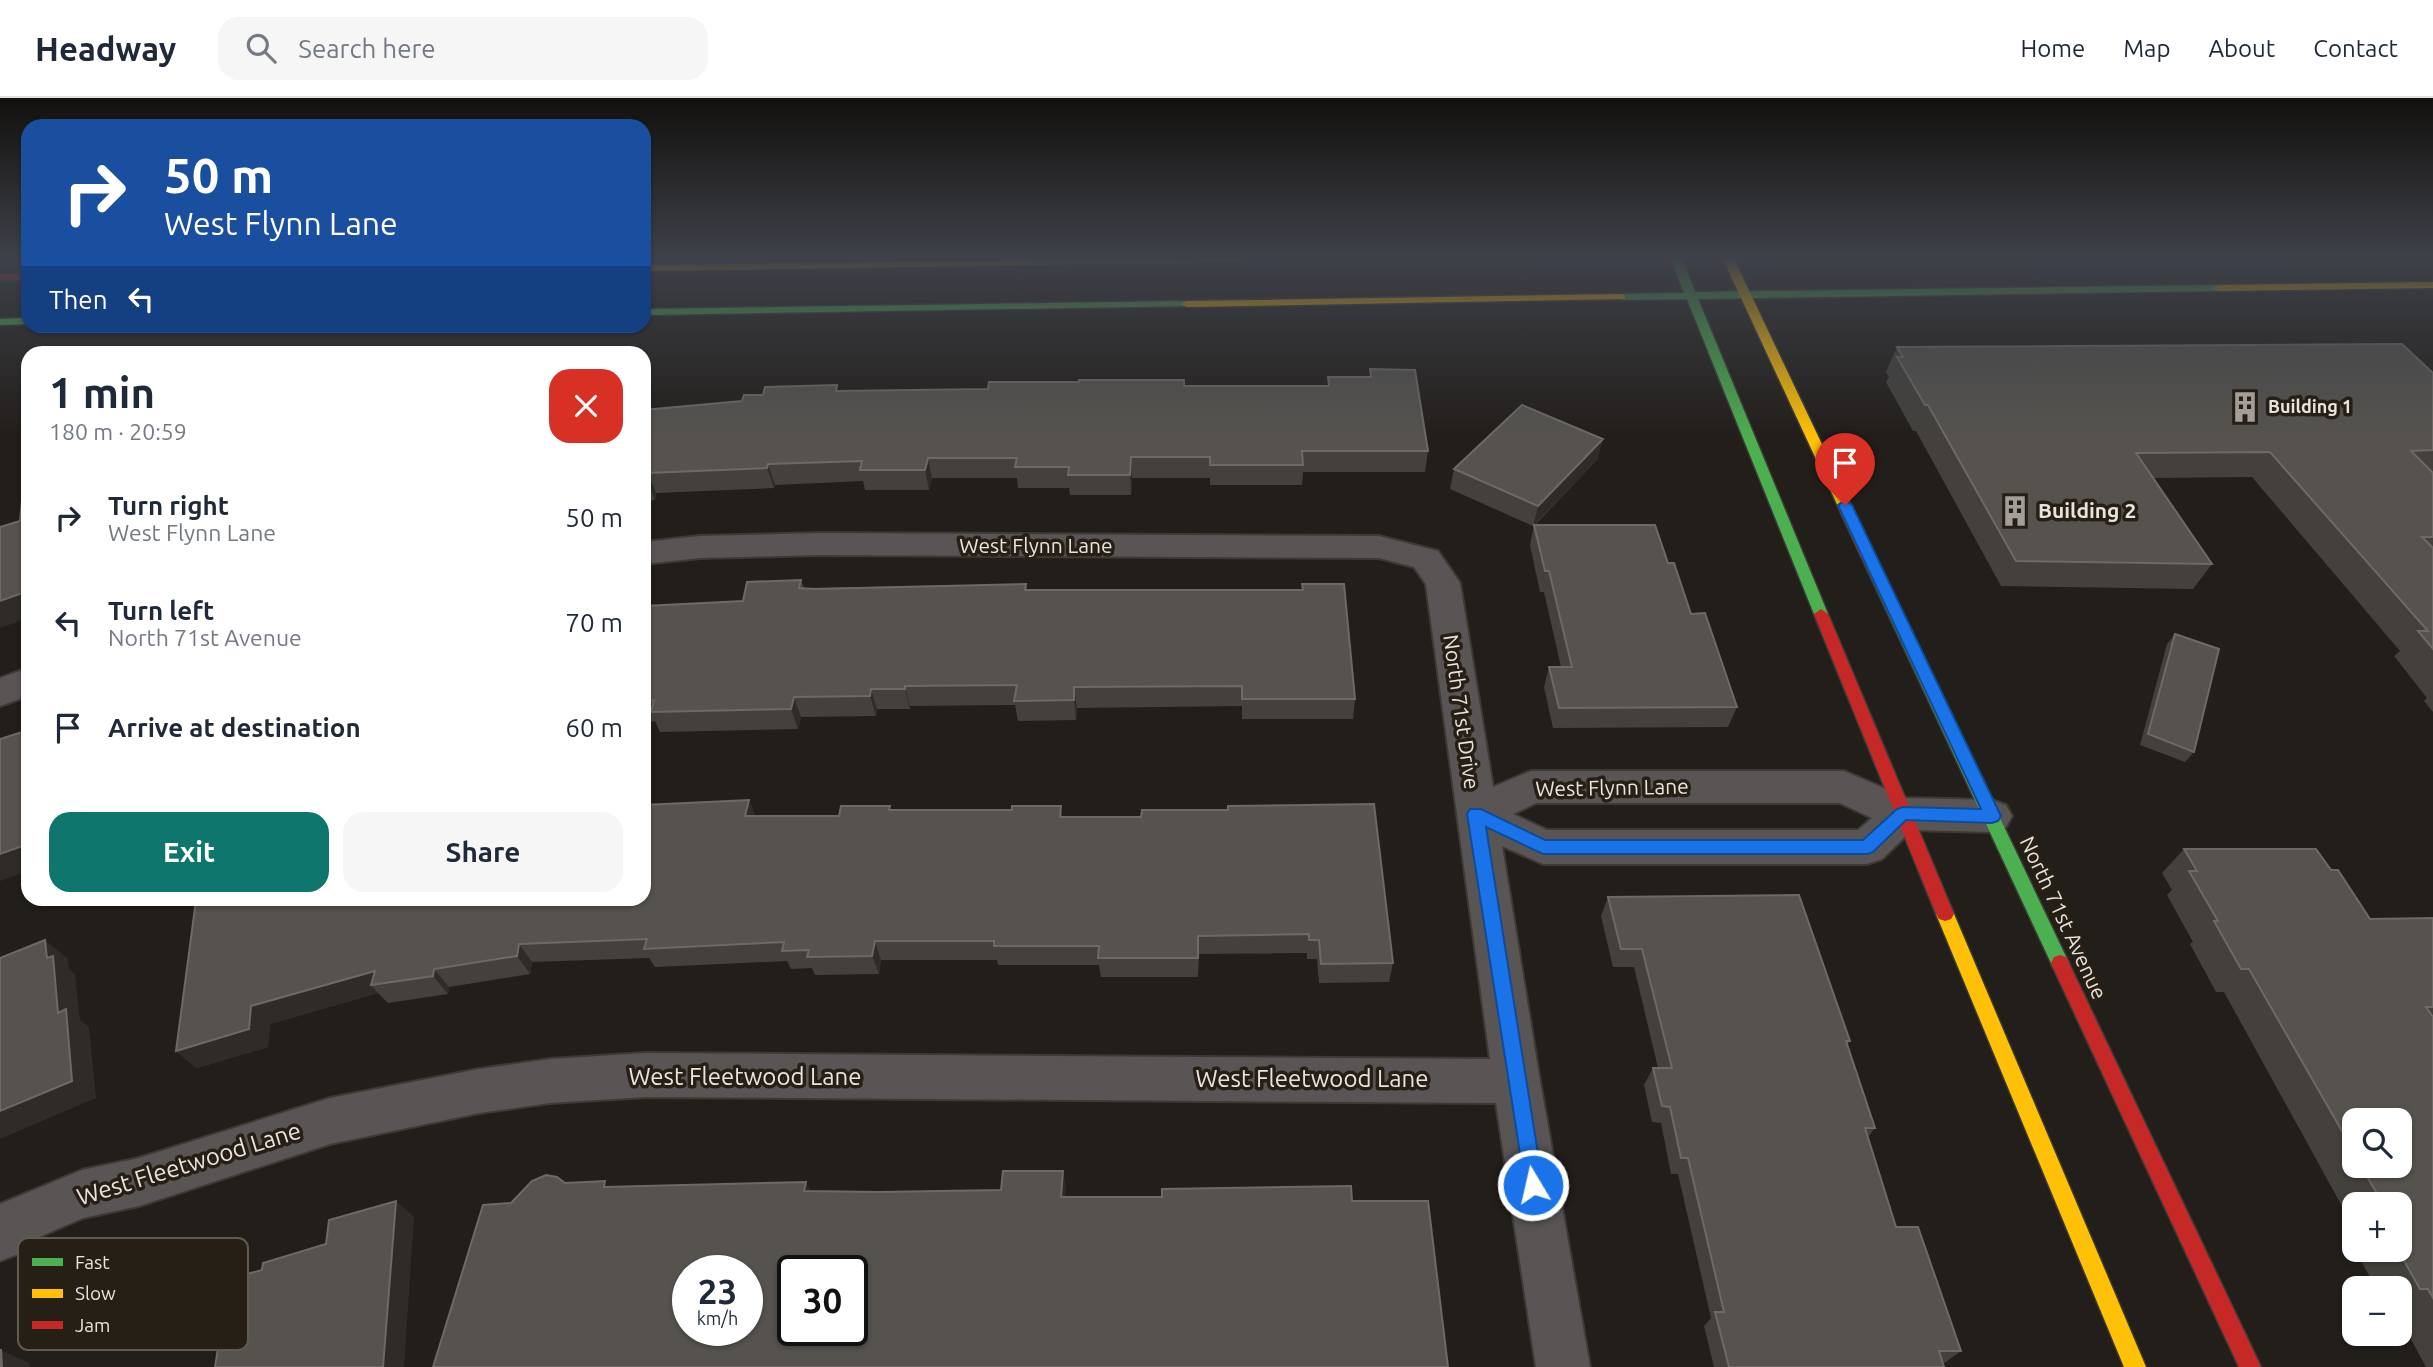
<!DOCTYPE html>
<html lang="en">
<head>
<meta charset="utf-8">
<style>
  :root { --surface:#fff; --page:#f6f6f7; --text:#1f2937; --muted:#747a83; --line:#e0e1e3; --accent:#0f766e }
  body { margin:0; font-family:Ubuntu,sans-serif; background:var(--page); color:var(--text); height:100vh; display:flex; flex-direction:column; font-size:26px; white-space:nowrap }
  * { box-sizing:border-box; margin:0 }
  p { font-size:23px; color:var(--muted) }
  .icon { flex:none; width:38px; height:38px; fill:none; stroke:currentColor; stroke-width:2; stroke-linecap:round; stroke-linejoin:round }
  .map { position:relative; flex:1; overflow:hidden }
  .details { position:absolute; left:21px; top:248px; width:630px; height:560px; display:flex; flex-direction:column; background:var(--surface); border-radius:21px; box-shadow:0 2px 5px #0004 }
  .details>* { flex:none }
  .banner { position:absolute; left:21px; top:21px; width:630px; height:214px; border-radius:21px; box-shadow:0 2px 5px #0004; background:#1a4fa0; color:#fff; overflow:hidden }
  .buttons { position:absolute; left:2342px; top:1010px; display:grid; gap:14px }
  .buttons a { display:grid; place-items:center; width:70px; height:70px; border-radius:14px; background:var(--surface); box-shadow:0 2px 5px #0004; font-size:35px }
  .speed { position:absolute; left:672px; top:1157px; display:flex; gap:14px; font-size:35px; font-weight:700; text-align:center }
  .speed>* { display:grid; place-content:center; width:91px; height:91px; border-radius:50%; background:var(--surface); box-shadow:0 2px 5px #0004; line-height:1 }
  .speed small { font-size:18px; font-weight:400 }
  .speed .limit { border:4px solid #111; border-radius:10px; background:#fff; color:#111 }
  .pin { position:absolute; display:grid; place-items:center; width:60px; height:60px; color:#fff; margin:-72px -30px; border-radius:50% 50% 50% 0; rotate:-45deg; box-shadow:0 0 7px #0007 }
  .pin .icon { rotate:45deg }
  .me { position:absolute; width:77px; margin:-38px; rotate:351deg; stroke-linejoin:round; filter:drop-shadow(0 0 5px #0008) }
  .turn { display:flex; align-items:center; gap:24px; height:147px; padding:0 28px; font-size:32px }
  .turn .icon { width:91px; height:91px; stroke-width:2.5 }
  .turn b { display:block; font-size:49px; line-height:60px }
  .then { display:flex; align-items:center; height:66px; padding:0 28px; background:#0003; gap:14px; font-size:26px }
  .round { display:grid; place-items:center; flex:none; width:74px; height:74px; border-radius:21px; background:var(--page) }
  .head { display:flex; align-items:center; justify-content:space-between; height:119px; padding:0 28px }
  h1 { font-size:42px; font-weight:700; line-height:52px }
  .button { display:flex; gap:14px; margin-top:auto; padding:14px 28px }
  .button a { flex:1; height:80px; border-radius:21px; background:var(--accent); color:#fff; font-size:28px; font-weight:700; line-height:80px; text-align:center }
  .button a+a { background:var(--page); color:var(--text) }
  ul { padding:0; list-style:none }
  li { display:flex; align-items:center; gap:21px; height:105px; padding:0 28px }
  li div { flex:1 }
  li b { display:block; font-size:26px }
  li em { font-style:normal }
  header { display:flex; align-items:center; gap:42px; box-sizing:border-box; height:98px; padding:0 35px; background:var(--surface); border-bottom:2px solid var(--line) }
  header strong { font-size:33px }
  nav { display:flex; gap:38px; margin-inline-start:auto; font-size:24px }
  .search { width:490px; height:63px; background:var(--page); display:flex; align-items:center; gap:18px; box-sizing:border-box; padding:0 24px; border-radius:21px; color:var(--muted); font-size:26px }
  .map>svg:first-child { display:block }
</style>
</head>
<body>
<header>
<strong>Headway</strong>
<div class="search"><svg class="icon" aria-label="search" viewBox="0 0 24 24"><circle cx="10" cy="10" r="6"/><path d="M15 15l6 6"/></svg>Search here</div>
<nav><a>Home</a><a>Map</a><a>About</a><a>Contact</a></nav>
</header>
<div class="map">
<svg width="2433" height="1269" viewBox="0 0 2433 1269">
  <rect width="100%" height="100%" fill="#221e1a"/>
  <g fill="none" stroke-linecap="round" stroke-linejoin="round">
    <defs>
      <path id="street" d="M 821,435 L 1379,438 L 1438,453 L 1460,485 L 1493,689 L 1531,673 L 1844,673 L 1907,700 L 1992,702 L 2006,707 L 2012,718 L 2006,729 L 1992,734 L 1912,732 L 1882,761 L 1867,766 L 1543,766 L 1502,748 L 1540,983 L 1590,1269 L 1536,1269 L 1496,1005 L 646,999 L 550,1005 L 479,1015 L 330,1046 L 139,1108 L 83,1120 L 39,1139 L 18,1156 L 0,1163 L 0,1106 L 82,1072 L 139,1060 L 330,1000 L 479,971 L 550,961 L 646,955 L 1490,961 L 1426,486 L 1414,469 L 1379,460 L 821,457 L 700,460 L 644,466 L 644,444 L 700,438 ZM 1536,705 L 1840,705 L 1872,720 L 1858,732 L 1547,732 L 1513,716 Z
        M 28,570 L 28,598 L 0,608 L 0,580 Z"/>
      <path id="fast" d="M 1029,161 L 1242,161 L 1237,164 L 1031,167 L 1026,164 Z
        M 1671,161 L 1682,161 L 1695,194 L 2219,187 L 2225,190 L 2219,193 L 1698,201 L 1828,516 L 1821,521 L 1814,516 L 1687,201 L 1621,202 L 1615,199 L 1621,196 L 1684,195 Z
        M 1187,203 L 1191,204 L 1191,208 L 644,217 L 644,211 Z
        M 28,220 L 28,226 L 0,227 L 0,221 Z
        M 1868,453 L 1875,458 L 2069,865 L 2066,871 L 2060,873 L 2054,871 L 2051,865 L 1861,458 Z"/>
      <path id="slow" d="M 1723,161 L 1734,161 L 1875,458 L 1873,461 L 1863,461 L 1861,458 Z
        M 1035,162 L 1036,164 L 1031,167 L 644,173 L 644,167 Z
        M 2433,184 L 2433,190 L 2219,193 L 2213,190 L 2219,187 Z
        M 1621,196 L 1625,197 L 1625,201 L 1187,209 L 1181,206 L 1187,203 Z
        M 1945,809 L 1951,811 L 1954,816 L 2146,1269 L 2124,1269 L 1936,816 L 1939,811 Z"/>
      <path id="jam" d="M 0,176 L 28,176 L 28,182 L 0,182 Z
        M 1821,511 L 1828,516 L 1954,816 L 1951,821 L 1945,823 L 1939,821 L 1936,816 L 1814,516 Z
        M 2060,857 L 2066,859 L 2261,1269 L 2239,1269 L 2051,865 L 2054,859 Z"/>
    </defs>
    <!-- street casing -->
    <use href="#street" stroke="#3d3a36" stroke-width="4"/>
    <!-- fast casing -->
    <use href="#fast" stroke="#3d3a36" stroke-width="3"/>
    <!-- slow casing -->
    <use href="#slow" stroke="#3d3a36" stroke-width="3"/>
    <!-- jam casing -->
    <use href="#jam" stroke="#3d3a36" stroke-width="3"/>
    <!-- street -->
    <use href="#street" fill="#585554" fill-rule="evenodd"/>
    <!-- fast -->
    <use href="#fast" fill="#4caf50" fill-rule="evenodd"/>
    <!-- slow -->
    <use href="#slow" fill="#ffc107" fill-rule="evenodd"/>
    <!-- jam -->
    <use href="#jam" fill="#c62828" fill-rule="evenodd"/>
  </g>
  <!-- wall -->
  <path fill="#44413d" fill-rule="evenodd" d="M 1897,249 L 2433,275 L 2433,614 L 2424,603 L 2427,600 L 2394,558 L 2400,553 L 2252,379 L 2153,380 L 2212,466 L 2193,491 L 2001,488 L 1916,333 L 1913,333 L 1886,284 L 1889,279 L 1886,274 Z
    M 1370,271 L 1428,353 L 1425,374 L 1303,374 L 1302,387 L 1210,387 L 1210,380 L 1132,380 L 1131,397 L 1070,397 L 1069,390 L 1018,390 L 1017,380 L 932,380 L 929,392 L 865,392 L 863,383 L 775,387 L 774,390 L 656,395 L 655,402 L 644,403 L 644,312 L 742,303 L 763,297 L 839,293 L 1184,288 L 1328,288 L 1328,279 L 1370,279 Z
    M 1598,361 L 1535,427 L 1668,465 L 1691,516 L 1737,609 L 1728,629 L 1553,630 L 1544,589 L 1549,569 L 1561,569 L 1544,494 L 1540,494 L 1530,447 L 1534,427 L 1533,428 L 1450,391 L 1454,371 Z
    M 801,482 L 804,490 L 1026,486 L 1027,492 L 1302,492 L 1302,486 L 1355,601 L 1353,621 L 1242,621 L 1242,608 L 1077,610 L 1076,622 L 1018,623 L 1015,607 L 910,608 L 910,611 L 877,611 L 876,618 L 801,619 L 798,631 L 660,634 L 655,623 L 644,625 L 644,508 L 743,503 Z
    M 2175,536 L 2194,654 L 2185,664 L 2140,647 L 2167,546 Z
    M 749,702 L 755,718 L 839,718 L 891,712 L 1012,712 L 1061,708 L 1062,719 L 1393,865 L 1389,884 L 1319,885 L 1317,861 L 1307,861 L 1307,855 L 1199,856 L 1198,879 L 1101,879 L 1099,867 L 998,867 L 997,862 L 881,862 L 879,876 L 815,877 L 812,870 L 791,871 L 787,863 L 655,869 L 649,860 L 532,864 L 530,876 L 449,889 L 448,896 L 388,905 L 378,895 L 270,926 L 268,949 L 197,970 L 176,953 Z
    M 2184,751 L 2331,772 L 2370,821 L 2433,820 L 2433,1269 L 2426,1269 L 2399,1219 L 2399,1190 L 2376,1190 L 2355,1152 L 2399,1152 L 2399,1106 L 2354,1106 L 2354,1130 L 2224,894 L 2216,894 L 2190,846 L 2193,844 L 2167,797 L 2172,792 L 2162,775 ZM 2354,1022 L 2399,1068 L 2354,1068 Z
    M 1608,799 L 1850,943 L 1847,947 L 1875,1030 L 1868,1039 L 1896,1129 L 1961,1253 L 1943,1266 L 1944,1269 L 1714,1269 L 1704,1228 L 1711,1220 L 1678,1076 L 1671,1076 L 1661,1025 L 1652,1024 L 1644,987 L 1653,970 L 1658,970 L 1634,869 L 1613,869 L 1601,818 Z"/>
  <!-- shaded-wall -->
  <path fill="#2f2c28" d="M 1603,341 L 1598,361 L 1533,428 L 1538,408 Z
    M 1131,359 L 1132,380 L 1131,397 L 1130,377 Z
    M 928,360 L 932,380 L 929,392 L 925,372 Z
    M 768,366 L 775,387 L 774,390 L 767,370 Z
    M 648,375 L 656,395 L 655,402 L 647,382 Z
    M 28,493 L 28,520 L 0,530 L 0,503 Z
    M 905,588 L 910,608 L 910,611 L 905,591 Z
    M 1074,589 L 1077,610 L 1076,622 L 1074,602 Z
    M 871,591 L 877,611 L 876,618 L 870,598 Z
    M 794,599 L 801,619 L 798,631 L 791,611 Z
    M 749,702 L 757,721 L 745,718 Z
    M 28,746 L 28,773 L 0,783 L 0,756 Z
    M 45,842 L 68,861 L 69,871 L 75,876 L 80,922 L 89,929 L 96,1000 L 0,1041 L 0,1013 L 58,915 L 47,860 Z
    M 875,843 L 881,862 L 879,876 L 872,858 Z
    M 519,846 L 532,864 L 530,876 L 517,858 Z
    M 434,871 L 449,889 L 448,896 L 433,878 Z
    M 375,873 L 371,887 L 378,895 L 270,926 L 268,949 L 197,970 L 176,953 L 251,908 Z
    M 1063,1073 L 1066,1089 L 1064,1115 L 1061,1099 Z
    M 806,1084 L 815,1099 L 804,1093 Z
    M 396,1103 L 414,1119 L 404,1269 L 383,1269 Z
    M 1,1252 L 29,1265 L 30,1269 L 2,1269 Z"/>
  <!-- building -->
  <path fill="#56534e" stroke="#6d6965" stroke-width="2" fill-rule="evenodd" d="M 2402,246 L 2433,275 L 2433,352 L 2411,353 L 2433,375 L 2433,439 L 2422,439 L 2433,450 L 2433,551 L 2418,533 L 2428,533 L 2270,354 L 2136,355 L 2212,466 L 2016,463 L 1928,307 L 1925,307 L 1897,259 L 1903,259 L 1897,249 Z
    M 1370,271 L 1415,272 L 1428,353 L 1302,353 L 1303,367 L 1210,367 L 1210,359 L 1131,359 L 1130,377 L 1068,377 L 1069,369 L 1015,369 L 1017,360 L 928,360 L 925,372 L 860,372 L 862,363 L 768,366 L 767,370 L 648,375 L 647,382 L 644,382 L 644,312 L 742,303 L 744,297 L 763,297 L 765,289 L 837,287 L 836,293 L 988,291 L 989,284 L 1079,284 L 1079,282 L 1184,282 L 1184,288 L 1329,288 L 1328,279 L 1371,279 Z
    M 1522,307 L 1603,341 L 1538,408 L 1454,371 Z
    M 28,401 L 28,493 L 0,503 L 0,429 L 20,423 L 22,402 Z
    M 1534,427 L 1655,427 L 1668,465 L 1674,465 L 1691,516 L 1705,515 L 1737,609 L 1559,610 L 1549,569 L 1572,569 L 1549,473 L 1545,473 Z
    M 801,482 L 799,490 L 814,491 L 1026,486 L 1025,492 L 1303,492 L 1302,486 L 1344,486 L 1355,601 L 1242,601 L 1242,588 L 1074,589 L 1074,602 L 1014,603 L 1017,587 L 905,588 L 905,591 L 871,591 L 870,598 L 794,599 L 791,611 L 651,614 L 654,602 L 644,604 L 644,508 L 743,503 L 747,484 Z
    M 2175,536 L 2219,551 L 2194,654 L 2148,636 Z
    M 28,632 L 28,746 L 0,756 L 0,641 Z
    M 749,702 L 745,718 L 839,718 L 841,708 L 890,708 L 889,712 L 1012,712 L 1012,708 L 1061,708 L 1060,719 L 1141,719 L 1142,712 L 1228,712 L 1228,708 L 1374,706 L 1393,865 L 1321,866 L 1319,842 L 1309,842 L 1309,836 L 1198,838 L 1198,860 L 1098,860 L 1099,848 L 994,848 L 994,843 L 875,843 L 872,858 L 807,859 L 809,852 L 782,853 L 784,844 L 644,851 L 647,841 L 519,846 L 517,858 L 434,871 L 433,878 L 371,887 L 375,873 L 251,908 L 249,931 L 176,953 L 196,802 L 644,802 L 644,707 Z
    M 2184,751 L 2316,751 L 2331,772 L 2338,772 L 2370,821 L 2433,820 L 2433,909 L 2426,909 L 2433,919 L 2433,1200 L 2428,1191 L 2420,1191 L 2398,1152 L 2399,1152 L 2399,1106 L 2383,1106 L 2361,1068 L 2399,1068 L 2399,1022 L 2354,1022 L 2354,1054 L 2249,871 L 2241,871 L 2214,823 L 2218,823 L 2189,773 L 2197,773 Z
    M 1799,797 L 1850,943 L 1846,943 L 1875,1030 L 1865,1030 L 1896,1129 L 1918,1129 L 1961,1253 L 1939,1253 L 1944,1269 L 1729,1269 L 1715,1214 L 1724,1214 L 1688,1060 L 1681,1060 L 1670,1009 L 1662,1008 L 1653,970 L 1672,970 L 1642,851 L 1621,851 L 1608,799 Z
    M 45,842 L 47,860 L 53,858 L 58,915 L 66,911 L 72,983 L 0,1013 L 0,860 Z
    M 1003,1073 L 1063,1073 L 1061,1099 L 1162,1099 L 1162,1091 L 1351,1088 L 1352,1103 L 1428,1103 L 1448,1269 L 433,1269 L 483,1107 L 511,1105 L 532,1083 L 546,1077 L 557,1079 L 565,1085 L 605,1083 L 604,1089 L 806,1084 L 804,1093 L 880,1094 L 1001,1092 ZM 688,1172 L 747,1172 L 747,1232 L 688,1232 ZM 793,1172 L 852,1172 L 852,1232 L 793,1232 Z
    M 396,1103 L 383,1269 L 215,1269 L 229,1181 L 262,1172 L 263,1165 L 326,1146 L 329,1122 Z
    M 0,1252 L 1,1252 L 2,1269 L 0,1269 Z"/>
  <!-- sky -->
  <linearGradient id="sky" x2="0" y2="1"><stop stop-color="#13100e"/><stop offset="0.47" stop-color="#3e4149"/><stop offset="1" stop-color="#3e4149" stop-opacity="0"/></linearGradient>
  <rect width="2433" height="339" fill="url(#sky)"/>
  <!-- route -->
  <path fill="#1a73e8" stroke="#114b97" stroke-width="2" d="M 1845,402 L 1852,407 L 2001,718 L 1998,723 L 1992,725 L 1906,722 L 1873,754 L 1867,756 L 1543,756 L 1486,729 L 1543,1087 L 1540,1094 L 1533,1097 L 1526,1094 L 1467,716 L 1470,711 L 1481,711 L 1545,742 L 1863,742 L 1897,711 L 1903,709 L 1981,711 L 1838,407 Z"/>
  <!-- icons -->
  <defs>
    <symbol id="building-bare" viewBox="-9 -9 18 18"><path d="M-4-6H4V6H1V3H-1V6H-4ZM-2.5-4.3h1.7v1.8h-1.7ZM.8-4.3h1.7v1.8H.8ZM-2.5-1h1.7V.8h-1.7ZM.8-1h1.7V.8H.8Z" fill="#a39e99" stroke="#261f16" stroke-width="2.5" paint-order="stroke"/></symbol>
  </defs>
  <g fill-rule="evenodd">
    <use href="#building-bare" x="2223" y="287" width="44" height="44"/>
    <use href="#building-bare" x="1993" y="391" width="44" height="44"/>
  </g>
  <g text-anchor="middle" stroke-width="7" stroke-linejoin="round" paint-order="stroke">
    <!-- far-poi labels -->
    <g font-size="18" font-weight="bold" fill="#e8e3dd" stroke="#261f16" text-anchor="start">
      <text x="2268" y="315">Building 1</text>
    </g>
    <!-- poi labels -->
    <g font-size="21" font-weight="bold" fill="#e8e3dd" stroke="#261f16" text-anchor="start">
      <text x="2038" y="420">Building 2</text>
    </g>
    <!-- street labels -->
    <g font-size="21" fill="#e8e3dd" stroke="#261f16">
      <text x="1036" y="455">West Flynn Lane</text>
      <text transform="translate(1461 614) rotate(82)" y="7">North 71st Drive</text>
      <text transform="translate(1612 690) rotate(-1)" y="7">West Flynn Lane</text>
      <text transform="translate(2063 820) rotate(65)" y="7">North 71st Avenue</text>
    </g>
    <!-- near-street labels -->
    <g font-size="24" fill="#e8e3dd" stroke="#261f16">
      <text x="745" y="987">West Fleetwood Lane</text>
      <text x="1312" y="989">West Fleetwood Lane</text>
      <text transform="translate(189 1066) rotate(-17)" y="8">West Fleetwood Lane</text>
    </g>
  </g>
  <!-- legend -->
  <rect x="18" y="1140" width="230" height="112" rx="10" fill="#261f16" stroke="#605a52" stroke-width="2"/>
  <rect x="32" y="1160" width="31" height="8" fill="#4caf50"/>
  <rect x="32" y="1191" width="31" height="9" fill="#ffc107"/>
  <rect x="32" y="1223" width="31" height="8" fill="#c62828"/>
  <g font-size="19" fill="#e8e3dd">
    <text x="75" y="1171">Fast</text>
    <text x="75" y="1202">Slow</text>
    <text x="75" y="1234">Jam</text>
  </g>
</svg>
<div class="buttons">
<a><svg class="icon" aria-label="search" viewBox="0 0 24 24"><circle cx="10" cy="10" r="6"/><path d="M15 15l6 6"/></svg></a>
<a>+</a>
<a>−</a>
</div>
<div class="speed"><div>23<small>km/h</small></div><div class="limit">30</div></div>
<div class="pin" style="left:1845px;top:407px;background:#d93025"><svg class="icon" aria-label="arrive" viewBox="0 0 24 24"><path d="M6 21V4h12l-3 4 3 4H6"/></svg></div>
<svg class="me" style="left:1533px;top:1087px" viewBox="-20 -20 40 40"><circle r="17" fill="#1a73e8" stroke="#fff" stroke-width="3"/><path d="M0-11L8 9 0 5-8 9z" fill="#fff"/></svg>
<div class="banner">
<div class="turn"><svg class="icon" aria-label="right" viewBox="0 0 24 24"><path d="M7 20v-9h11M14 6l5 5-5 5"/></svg><div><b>50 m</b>West Flynn Lane</div></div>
<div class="then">Then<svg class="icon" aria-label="left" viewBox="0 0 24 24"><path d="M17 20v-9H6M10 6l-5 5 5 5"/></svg></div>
</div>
<section class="details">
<div class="head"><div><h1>1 min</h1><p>180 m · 20:59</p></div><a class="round" style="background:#d93025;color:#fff"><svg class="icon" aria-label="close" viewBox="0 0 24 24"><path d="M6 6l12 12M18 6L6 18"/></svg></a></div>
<ul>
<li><svg class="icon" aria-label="right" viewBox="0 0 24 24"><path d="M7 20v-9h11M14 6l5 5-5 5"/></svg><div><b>Turn right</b><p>West Flynn Lane</p></div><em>50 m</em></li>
<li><svg class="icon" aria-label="left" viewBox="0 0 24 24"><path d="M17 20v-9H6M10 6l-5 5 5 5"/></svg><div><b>Turn left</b><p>North 71st Avenue</p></div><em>70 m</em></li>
<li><svg class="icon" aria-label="arrive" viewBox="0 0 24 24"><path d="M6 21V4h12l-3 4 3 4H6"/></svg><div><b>Arrive at destination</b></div><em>60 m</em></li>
</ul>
<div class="button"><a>Exit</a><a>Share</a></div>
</section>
</div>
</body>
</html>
